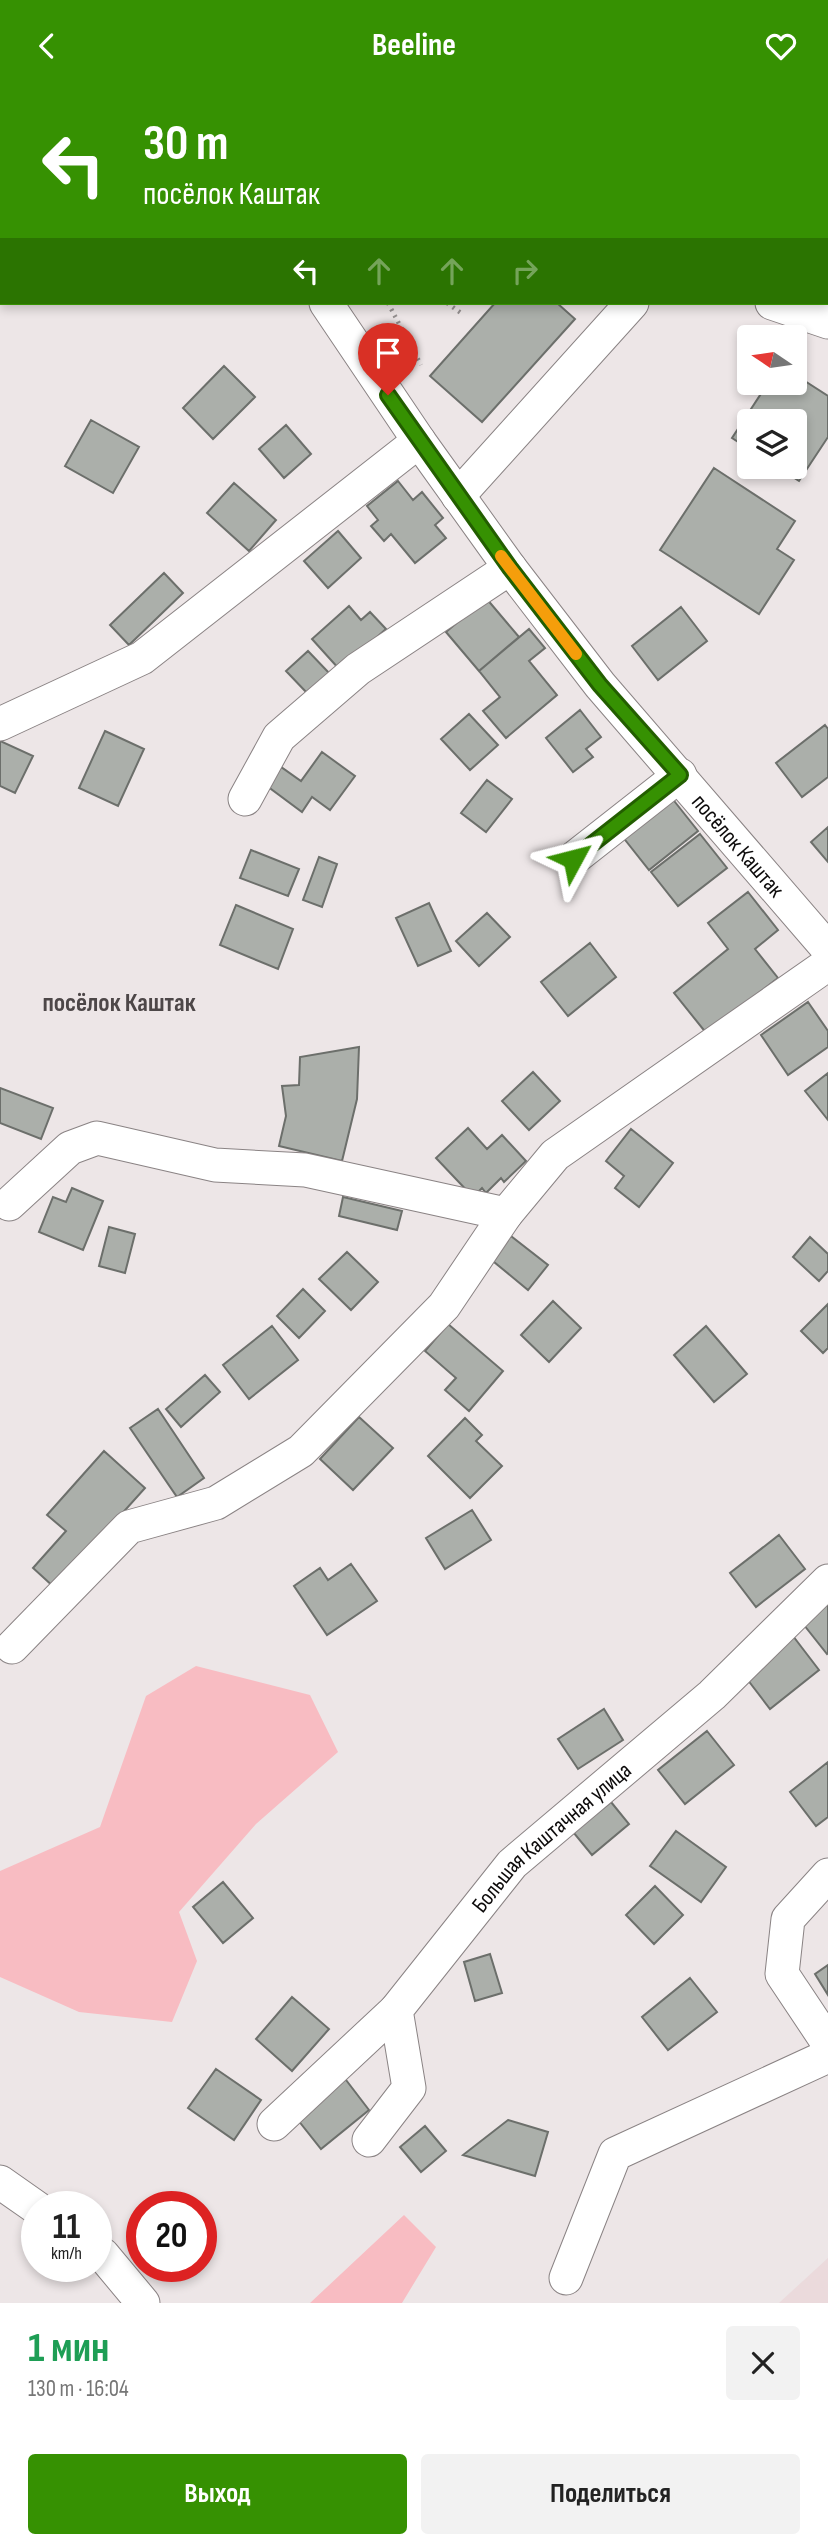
<!DOCTYPE html>
<html lang="ru">
<head>
<meta charset="utf-8">
<style>
  :root { --surface:#fff; --page:#f2f2f2; --text:#222; --muted:#767676; --accent:#369102 }
  body { margin:0; font-family:"Sofia Sans Condensed",sans-serif; background:var(--page); color:var(--text); height:100vh; display:flex; flex-direction:column; font-size:26px; white-space:nowrap }
  * { box-sizing:border-box; margin:0 }
  p { font-size:23px; color:var(--muted) }
  .icon { flex:none; width:38px; height:38px; fill:none; stroke:currentColor; stroke-width:2; stroke-linecap:round; stroke-linejoin:round }
  .map { position:relative; height:2212px; overflow:hidden }
  .drawer { display:flex; flex-direction:column; background:var(--surface); flex:1 }
  .drawer>* { flex:none }
  .hud { position:absolute; left:0px; top:0px; width:830px; height:214px; box-shadow:0 4px 10px #0003; background:#369102; color:#fff; overflow:hidden }
  .needle { width:46px; rotate:283deg }
  .buttons { position:absolute; left:737px; top:234px; display:grid; gap:14px }
  .buttons a { display:grid; place-items:center; width:70px; height:70px; border-radius:7px; background:var(--surface); box-shadow:0 4px 10px #0003; font-size:35px }
  .speed { position:absolute; left:21px; top:2100px; display:flex; gap:14px; font-size:35px; font-weight:700; text-align:center }
  .speed>* { display:grid; place-content:center; width:91px; height:91px; border-radius:50%; background:var(--surface); box-shadow:0 4px 10px #0003; line-height:1 }
  .speed small { font-size:18px; font-weight:400 }
  .speed .limit { border:10px solid #d22; background:#fff; color:#111 }
  .pin { position:absolute; display:grid; place-items:center; width:60px; height:60px; color:#fff; margin:-72px -30px; border-radius:50% 50% 50% 0; rotate:-45deg; box-shadow:0 0 7px #0007 }
  .pin .icon { rotate:45deg }
  .me { position:absolute; width:77px; margin:-38px; rotate:52deg; stroke-linejoin:round; filter:drop-shadow(0 0 5px #0008) }
  .turn { display:flex; align-items:center; gap:24px; height:147px; padding:0 28px; font-size:32px }
  .turn .icon { width:91px; height:91px; stroke-width:2.5 }
  .turn b { display:block; font-size:49px; line-height:60px }
  .lanes { display:flex; align-items:center; height:66px; padding:0 28px; background:#0003; justify-content:center; gap:35px; direction:ltr }
  .lanes .off { opacity:.35 }
  .round { display:grid; place-items:center; flex:none; width:74px; height:74px; border-radius:7px; background:var(--page) }
  .summary { display:flex; align-items:center; justify-content:space-between; height:119px; padding:0 28px }
  h1 { font-size:42px; font-weight:700; line-height:52px; color:#1e9e55 }
  .action { display:flex; gap:14px; margin-top:auto; padding:14px 28px }
  .action a { flex:1; height:80px; border-radius:7px; background:var(--accent); color:#fff; font-size:28px; font-weight:700; line-height:80px; text-align:center }
  .action a+a { background:var(--page); color:var(--text) }
  header { display:flex; justify-content:space-between; align-items:center; height:91px; padding:0 28px; background:var(--accent); color:#fff; font-size:32px; font-weight:700 }
  .map>svg:first-child { display:block }
</style>
</head>
<body>
<header><svg class="icon" aria-label="back" viewBox="0 0 24 24"><path d="M15 5l-7 7 7 7"/></svg>Beeline<svg class="icon" aria-label="heart" viewBox="0 0 24 24"><path d="M12 20l-8-8c-3-5 5-10 8-4 3-6 11-1 8 4z"/></svg></header>
<div class="map">
<svg width="828" height="2212" viewBox="0 0 828 2212">
  <rect width="100%" height="100%" fill="#ede6e7"/>
  <!-- built -->
  <path fill="#ebdadc" d="M 828,2167 L 828,2212 L 779,2212 Z"/>
  <!-- green -->
  <path fill="#f8bcc2" d="M 196,1575 L 310,1604 L 338,1661 L 256,1733 L 179,1821 L 197,1870 L 172,1931 L 79,1921 L 0,1886 L 0,1780 L 100,1736 L 146,1605 Z
    M 404,2124 L 436,2156 L 402,2212 L 310,2212 Z"/>
  <!-- building -->
  <path fill="#abafaa" stroke="#6c6f6b" stroke-width="2" d="M 495,212 L 557,212 L 575,228 L 482,331 L 430,285 Z
    M 224,275 L 255,306 L 213,348 L 183,317 Z
    M 794,283 L 828,305 L 828,346 L 799,390 L 777,376 L 794,376 L 794,331 L 749,331 L 749,358 L 732,347 L 768,292 L 794,292 Z
    M 91,329 L 139,356 L 113,402 L 65,375 Z
    M 286,334 L 311,363 L 284,387 L 259,358 Z
    M 714,377 L 795,430 L 777,458 L 794,469 L 759,523 L 660,459 Z
    M 398,390 L 413,409 L 422,401 L 443,427 L 435,434 L 446,447 L 415,472 L 391,443 L 384,450 L 371,435 L 378,429 L 367,415 Z
    M 234,392 L 276,429 L 249,460 L 207,422 Z
    M 338,440 L 361,467 L 328,497 L 304,470 Z
    M 164,482 L 183,502 L 129,554 L 110,534 Z
    M 486,507 L 519,546 L 479,580 L 446,541 Z
    M 349,515 L 361,529 L 370,521 L 386,538 L 340,579 L 312,548 Z
    M 681,516 L 707,550 L 658,589 L 632,555 Z
    M 529,538 L 545,557 L 529,570 L 557,604 L 506,647 L 483,620 L 500,606 L 479,580 Z
    M 308,560 L 330,583 L 308,603 L 286,580 Z
    M 580,619 L 601,646 L 586,658 L 593,666 L 573,681 L 546,647 Z
    M 469,623 L 498,654 L 470,679 L 441,648 Z
    M 825,634 L 828,638 L 828,686 L 802,706 L 776,672 Z
    M 105,640 L 144,658 L 118,715 L 79,697 Z
    M 0,650 L 33,665 L 15,702 L 0,695 Z
    M 322,661 L 355,685 L 330,719 L 312,706 L 302,721 L 267,695 L 281,676 L 301,690 Z
    M 487,689 L 512,708 L 486,741 L 461,722 Z
    M 671,706 L 698,740 L 649,779 L 622,745 Z
    M 828,736 L 828,771 L 811,751 Z
    M 700,743 L 727,777 L 678,815 L 651,781 Z
    M 251,759 L 299,778 L 288,805 L 240,787 Z
    M 319,766 L 337,773 L 322,816 L 303,809 Z
    M 748,801 L 778,839 L 755,858 L 778,887 L 707,943 L 674,902 L 728,858 L 708,832 Z
    M 429,812 L 451,860 L 418,875 L 396,827 Z
    M 236,814 L 293,838 L 278,878 L 220,854 Z
    M 487,822 L 510,846 L 479,875 L 456,850 Z
    M 590,852 L 616,886 L 568,925 L 541,891 Z
    M 808,911 L 828,940 L 828,956 L 788,984 L 761,944 Z
    M 359,956 L 357,1008 L 342,1070 L 279,1055 L 286,1025 L 282,995 L 299,994 L 300,966 Z
    M 533,981 L 560,1010 L 529,1039 L 502,1010 Z
    M 828,982 L 828,1029 L 805,1000 Z
    M 0,997 L 53,1017 L 41,1048 L 0,1032 Z
    M 468,1037 L 487,1058 L 502,1044 L 526,1070 L 504,1091 L 501,1087 L 486,1102 L 482,1097 L 473,1106 L 436,1067 Z
    M 631,1038 L 673,1072 L 639,1116 L 615,1097 L 624,1085 L 606,1070 Z
    M 72,1097 L 103,1110 L 83,1159 L 39,1141 L 53,1106 L 66,1111 Z
    M 343,1106 L 402,1120 L 397,1139 L 339,1125 Z
    M 109,1136 L 135,1143 L 125,1182 L 99,1175 Z
    M 507,1142 L 548,1174 L 528,1199 L 488,1166 Z
    M 810,1146 L 828,1163 L 828,1180 L 819,1190 L 793,1166 Z
    M 347,1161 L 378,1191 L 351,1219 L 319,1188 Z
    M 303,1198 L 325,1220 L 299,1247 L 277,1225 Z
    M 553,1210 L 581,1237 L 549,1271 L 521,1244 Z
    M 828,1213 L 828,1257 L 823,1262 L 801,1240 Z
    M 448,1233 L 503,1280 L 469,1320 L 445,1299 L 456,1287 L 425,1260 Z
    M 272,1235 L 298,1269 L 249,1308 L 223,1274 Z
    M 706,1235 L 747,1283 L 714,1311 L 674,1264 Z
    M 205,1284 L 220,1301 L 181,1336 L 166,1318 Z
    M 158,1318 L 204,1387 L 177,1406 L 130,1337 Z
    M 359,1326 L 393,1357 L 353,1399 L 320,1368 Z
    M 465,1327 L 482,1344 L 476,1350 L 502,1375 L 470,1407 L 428,1365 Z
    M 104,1360 L 145,1397 L 55,1497 L 33,1477 L 66,1440 L 47,1424 Z
    M 472,1419 L 491,1449 L 445,1478 L 426,1447 Z
    M 779,1444 L 805,1478 L 756,1516 L 730,1482 Z
    M 351,1473 L 377,1510 L 327,1544 L 294,1495 L 320,1477 L 328,1489 Z
    M 828,1507 L 828,1562 L 827,1563 L 800,1529 Z
    M 793,1545 L 819,1579 L 770,1618 L 744,1584 Z
    M 604,1618 L 623,1649 L 578,1678 L 558,1648 Z
    M 707,1640 L 734,1674 L 685,1713 L 658,1679 Z
    M 828,1671 L 828,1726 L 816,1735 L 790,1701 Z
    M 611,1711 L 629,1733 L 592,1764 L 573,1741 Z
    M 676,1740 L 726,1776 L 701,1811 L 650,1775 Z
    M 223,1791 L 253,1827 L 223,1852 L 193,1816 Z
    M 655,1795 L 683,1824 L 654,1853 L 626,1824 Z
    M 490,1863 L 502,1902 L 475,1910 L 464,1871 Z
    M 828,1874 L 828,1904 L 815,1883 Z
    M 690,1887 L 717,1921 L 668,1959 L 642,1926 Z
    M 292,1906 L 329,1938 L 292,1980 L 256,1948 Z
    M 216,1978 L 261,2009 L 234,2049 L 188,2017 Z
    M 343,1985 L 369,2019 L 321,2058 L 294,2024 Z
    M 508,2029 L 548,2041 L 535,2085 L 463,2064 Z
    M 425,2035 L 446,2060 L 421,2081 L 400,2056 Z"/>
  <g fill="none" stroke-linecap="round" stroke-linejoin="round">
    <defs>
      <g id="minor">
        <path d="M 111,0 L 112,2"/>
        <path d="M 184,0 L 185,2"/>
        <path id="s1" d="M 326,212 L 419,350 L 510,477 L 600,594 L 828,858"/>
        <path d="M 772,212 L 828,231"/>
        <path d="M 458,405 L 632,212"/>
        <path d="M 0,633 L 142,567 L 419,350"/>
        <path d="M 245,708 L 279,646 L 358,578 L 510,477"/>
        <path d="M 573,768 L 680,684"/>
        <path d="M 9,1113 L 70,1057 L 97,1047 L 215,1074 L 305,1079 L 506,1123"/>
        <path d="M 12,1556 L 129,1436 L 216,1412 L 301,1360 L 444,1215 L 506,1123 L 555,1064 L 828,873"/>
        <path d="M 828,1784 L 788,1828 L 782,1883 L 828,1952"/>
        <path d="M 274,2033 L 396,1919"/>
        <path id="s2" d="M 369,2049 L 409,1997 L 396,1919 L 512,1773 L 712,1604 L 828,1490"/>
        <path d="M 0,2091 L 37,2117"/>
        <path d="M 96,2159 L 103,2164 L 143,2212"/>
        <path d="M 566,2187 L 615,2063 L 828,1965"/>
      </g>
      <path id="major" d="M 705,0 L 712,2"/>
    </defs>
    <!-- minor casing -->
    <use href="#minor" stroke="#8a8384" stroke-width="35"/>
    <!-- major casing -->
    <use href="#major" stroke="#a66f76" stroke-width="40"/>
    <!-- path -->
    <path stroke="#959090" stroke-width="4.5" stroke-dasharray="2 5" stroke-linecap="butt" d="M 388,212 L 421,274
      M 447,212 L 461,222"/>
    <!-- minor -->
    <use href="#minor" stroke="#fff" stroke-width="33"/>
    <!-- major -->
    <use href="#major" stroke="#fbc9cf" stroke-width="38"/>
  </g>
  <g fill="none" stroke-linecap="round" stroke-linejoin="round">
    <defs>
      <path id="route" d="M 388,304 L 510,477 L 600,594 L 680,684 L 573,768"/>
    </defs>
    <!-- route casing -->
    <use href="#route" stroke="#235e01" stroke-width="18"/>
    <!-- route -->
    <use href="#route" stroke="#369102" stroke-width="12"/>
    <!-- slow -->
    <path stroke="#f59e0b" stroke-width="12" d="M 501,465 L 576,563"/>
  </g>
  <g text-anchor="middle" stroke-width="5" stroke-linejoin="round" paint-order="stroke">
    <!-- street labels -->
    <g font-size="23" fill="#0d0b0b" stroke="#ede6e7">
      <text dy="8" stroke="none"><textPath href="#s1" startOffset="682">посёлок Каштак</textPath></text>
      <text dy="8" stroke="none"><textPath href="#s2" startOffset="378">Большая Каштачная улица</textPath></text>
    </g>
    <!-- quarter labels -->
    <g font-size="26" font-weight="bold" fill="#4d4748" stroke="#ede6e7">
      <text x="119" y="920">посёлок Каштак</text>
    </g>
  </g>
</svg>
<div class="buttons">
<a><svg class="needle" viewBox="-14 -14 28 28"><path d="M0-13l5 13h-10z" fill="#e53935"/><path d="M0 13l5-13h-10z" fill="#767676"/></svg></a>
<a><svg class="icon" aria-label="layers" viewBox="0 0 24 24"><path d="M12 4l9 5-9 5-9-5zM3 14l9 5 9-5"/></svg></a>
</div>
<div class="speed"><div>11<small>km/h</small></div><div class="limit">20</div></div>
<div class="pin" style="left:388px;top:304px;background:#d93025"><svg class="icon" aria-label="arrive" viewBox="0 0 24 24"><path d="M6 21V4h12l-3 4 3 4H6"/></svg></div>
<svg class="me" style="left:573px;top:768px" viewBox="-20 -20 40 40"><path d="M0-17L14 15 0 8-14 15z" fill="#369102" stroke="#fff" stroke-width="4"/></svg>
<div class="hud">
<div class="turn"><svg class="icon" aria-label="left" viewBox="0 0 24 24"><path d="M17 20v-9H6M10 6l-5 5 5 5"/></svg><div><b>30 m</b>посёлок Каштак</div></div>
<div class="lanes"><svg class="icon" aria-label="left" viewBox="0 0 24 24"><path d="M17 20v-9H6M10 6l-5 5 5 5"/></svg><svg class="icon off" aria-label="ahead" viewBox="0 0 24 24"><path d="M12 20V5M6 11l6-6 6 6"/></svg><svg class="icon off" aria-label="ahead" viewBox="0 0 24 24"><path d="M12 20V5M6 11l6-6 6 6"/></svg><svg class="icon off" aria-label="right" viewBox="0 0 24 24"><path d="M7 20v-9h11M14 6l5 5-5 5"/></svg></div>
</div>
</div>
<section class="drawer">
<div class="summary"><div><h1>1 мин</h1><p>130 m · 16:04</p></div><a class="round"><svg class="icon" aria-label="close" viewBox="0 0 24 24"><path d="M6 6l12 12M18 6L6 18"/></svg></a></div>
<div class="action"><a>Выход</a><a>Поделиться</a></div>
</section>
</body>
</html>
